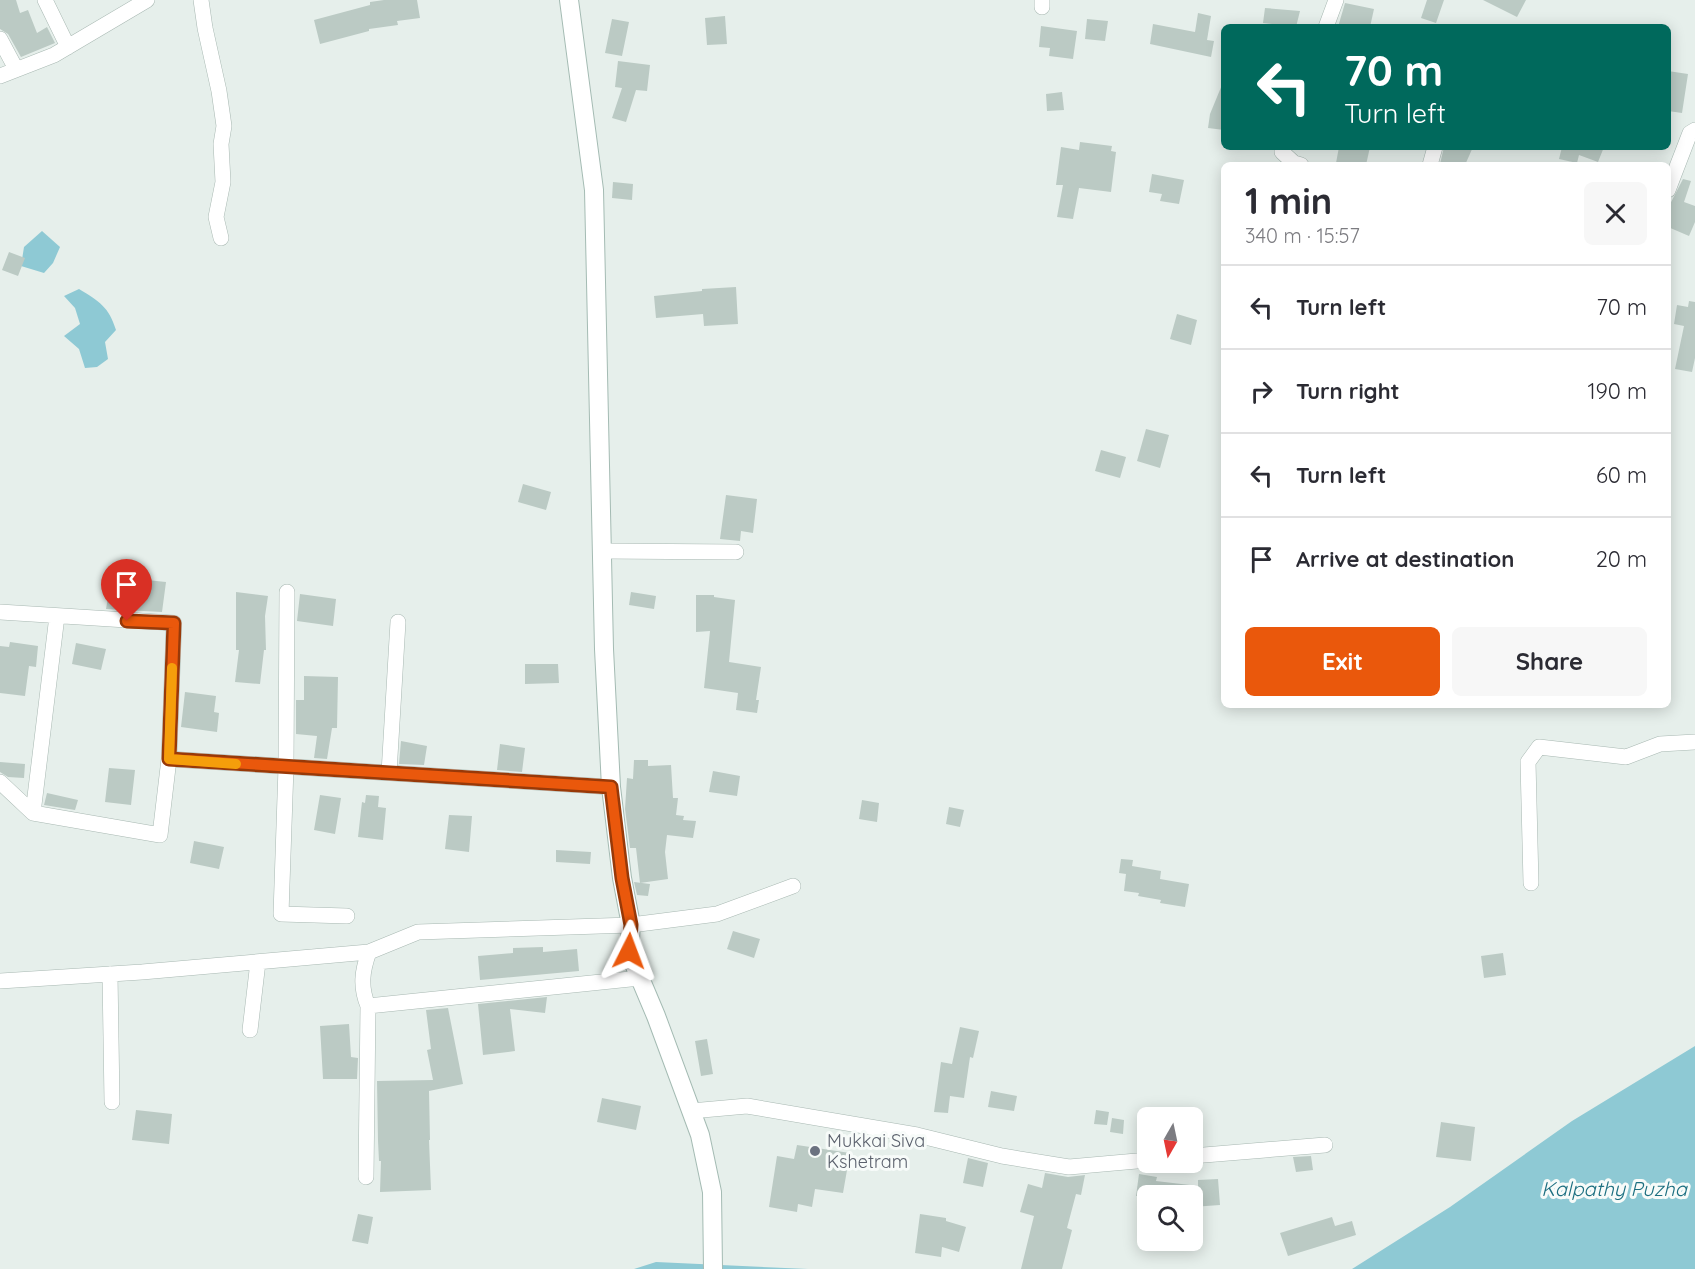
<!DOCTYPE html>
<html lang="en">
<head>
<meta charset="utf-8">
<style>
  :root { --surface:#fff; --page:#f7f7f7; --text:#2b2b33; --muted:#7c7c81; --line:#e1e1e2; --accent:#ea580c }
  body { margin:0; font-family:Quicksand,sans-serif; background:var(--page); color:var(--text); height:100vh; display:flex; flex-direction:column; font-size:22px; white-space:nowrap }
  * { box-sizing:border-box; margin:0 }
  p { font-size:20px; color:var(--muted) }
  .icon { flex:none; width:33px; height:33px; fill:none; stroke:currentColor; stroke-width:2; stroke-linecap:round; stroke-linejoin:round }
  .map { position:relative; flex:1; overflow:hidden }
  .sheet { position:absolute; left:1221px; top:162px; width:450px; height:546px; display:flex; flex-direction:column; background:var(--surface); border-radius:9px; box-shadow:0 3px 15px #0003 }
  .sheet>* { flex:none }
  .banner { position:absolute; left:1221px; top:24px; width:450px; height:126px; border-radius:9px; box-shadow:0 3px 15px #0003; background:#00695c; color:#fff; overflow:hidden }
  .needle { width:39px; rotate:189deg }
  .fabs { position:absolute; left:1137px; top:1107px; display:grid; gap:12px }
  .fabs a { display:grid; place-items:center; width:66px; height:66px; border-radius:9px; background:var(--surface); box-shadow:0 3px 15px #0003; font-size:30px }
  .pin { position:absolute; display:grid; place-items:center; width:51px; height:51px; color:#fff; margin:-62px -26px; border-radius:50% 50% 50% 0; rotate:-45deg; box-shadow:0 0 6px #0007 }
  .pin .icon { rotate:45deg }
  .me { position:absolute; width:66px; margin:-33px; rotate:3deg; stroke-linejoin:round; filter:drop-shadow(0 0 4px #0008) }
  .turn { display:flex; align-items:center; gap:21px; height:126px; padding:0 24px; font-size:27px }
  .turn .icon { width:78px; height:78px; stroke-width:2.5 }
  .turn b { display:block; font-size:42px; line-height:51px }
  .round { display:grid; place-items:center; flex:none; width:63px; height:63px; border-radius:9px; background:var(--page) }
  .headline { display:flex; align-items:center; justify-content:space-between; height:102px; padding:0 24px }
  h1 { font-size:36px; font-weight:700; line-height:45px }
  .primary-button { display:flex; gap:12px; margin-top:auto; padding:12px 24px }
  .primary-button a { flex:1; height:69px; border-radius:9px; background:var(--accent); color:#fff; font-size:24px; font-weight:700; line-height:69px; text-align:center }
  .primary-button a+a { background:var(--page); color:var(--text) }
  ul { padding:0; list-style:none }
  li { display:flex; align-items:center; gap:18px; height:84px; padding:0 24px; border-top:2px solid var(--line) }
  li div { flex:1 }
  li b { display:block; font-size:22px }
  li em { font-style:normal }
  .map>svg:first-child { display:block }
</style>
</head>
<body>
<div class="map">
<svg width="1695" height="1269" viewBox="0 0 1695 1269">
  <rect width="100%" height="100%" fill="#e6efeb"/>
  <!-- water -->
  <path fill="#8ec9d4" d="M 42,231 L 60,247 L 53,263 L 44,273 L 21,266 L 24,247 Z
    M 79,289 C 99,301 109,307 116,330 L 105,342 L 108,359 L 97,367 L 85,368 L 79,349 L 64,336 L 80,324 L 75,308 L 64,296 Z
    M 1695,1046 L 1695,1269 L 1352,1269 L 1450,1207 L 1572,1121 Z
    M 656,1262 L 808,1269 L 634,1269 Z"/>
  <!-- building -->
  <path fill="#bbcac4" d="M 0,0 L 16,0 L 20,13 L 28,10 L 37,33 L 47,27 L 55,43 L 21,57 L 8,34 L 0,29 Z
    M 384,0 L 417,0 L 420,18 L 397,21 L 398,25 L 369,29 L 369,31 L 320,44 L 314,20 L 370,5 L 370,2 Z
    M 1427,0 L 1444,0 L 1436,23 L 1421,18 Z
    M 1483,0 L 1526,0 L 1517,17 Z
    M 1345,3 L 1374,9 L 1370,27 L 1338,27 Z
    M 1265,8 L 1300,11 L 1296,27 L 1263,23 Z
    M 1198,13 L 1211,16 L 1207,40 L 1214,41 L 1211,57 L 1150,44 L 1153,24 L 1195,32 Z
    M 725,16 L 727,44 L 707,45 L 705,18 Z
    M 612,19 L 629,22 L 622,56 L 605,53 Z
    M 1087,19 L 1108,21 L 1105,41 L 1085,39 Z
    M 1041,26 L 1077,31 L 1073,59 L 1049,56 L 1050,48 L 1039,47 Z
    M 618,61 L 650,65 L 647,91 L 636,90 L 626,122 L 612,118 L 622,88 L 615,87 Z
    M 1668,71 L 1688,74 L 1682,113 L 1668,111 Z
    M 1224,80 L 1224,130 L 1208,128 L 1210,114 Z
    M 1062,92 L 1064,110 L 1047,111 L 1046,94 Z
    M 1080,142 L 1112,146 L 1111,151 L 1116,152 L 1111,192 L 1079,188 L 1073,219 L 1057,217 L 1063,185 L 1056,185 L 1061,147 L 1079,150 Z
    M 1339,147 L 1370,147 L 1366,165 L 1336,163 Z
    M 1444,147 L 1473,147 L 1465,165 L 1444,165 L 1440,164 Z
    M 1562,147 L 1604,147 L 1598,162 L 1579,155 L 1577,163 L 1559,159 Z
    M 1152,174 L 1184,180 L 1179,204 L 1160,201 L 1162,194 L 1149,192 Z
    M 1683,179 L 1691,181 L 1684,202 L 1695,206 L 1695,222 L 1689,236 L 1668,227 L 1668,208 Z
    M 613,182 L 633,184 L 632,200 L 612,198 Z
    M 9,252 L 25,258 L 18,276 L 2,270 Z
    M 736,287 L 738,324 L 704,326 L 703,314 L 656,318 L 654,296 L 702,291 L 702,289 Z
    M 1689,301 L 1695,302 L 1695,358 L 1692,372 L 1675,369 L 1684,326 L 1674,324 L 1677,305 L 1688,307 Z
    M 1177,314 L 1197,320 L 1191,345 L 1170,339 Z
    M 1146,429 L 1169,435 L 1160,468 L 1137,461 Z
    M 1101,450 L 1126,457 L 1120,478 L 1095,471 Z
    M 523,484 L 551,492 L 546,510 L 518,502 Z
    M 726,495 L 757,499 L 753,533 L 741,531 L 740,541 L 720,539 Z
    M 112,573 L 128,576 L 127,578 L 166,582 L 162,612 L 106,609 Z
    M 236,592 L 268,596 L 265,616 L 266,650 L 264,650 L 260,684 L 235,682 L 239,650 L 236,650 Z
    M 631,592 L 656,596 L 654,609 L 629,605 Z
    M 300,594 L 336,599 L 333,626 L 297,621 Z
    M 696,595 L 714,595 L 714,597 L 735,600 L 729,662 L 761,667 L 756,700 L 759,700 L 757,713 L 736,710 L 738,693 L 704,688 L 710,631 L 696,632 Z
    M 10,642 L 38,646 L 36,667 L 29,666 L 25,696 L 0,693 L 0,646 L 9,647 Z
    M 76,643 L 106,649 L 101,670 L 72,664 Z
    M 525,664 L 558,664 L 559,683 L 525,684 Z
    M 304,676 L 338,677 L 337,728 L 332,728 L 327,759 L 314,758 L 317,736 L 296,734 L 296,700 L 304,700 Z
    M 185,692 L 216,696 L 214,712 L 219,713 L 217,732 L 181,727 Z
    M 401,741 L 427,746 L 424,765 L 399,764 Z
    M 500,744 L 525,748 L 522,772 L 497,770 Z
    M 634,760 L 648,760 L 648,766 L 671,765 L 673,798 L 678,798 L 676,815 L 684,816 L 683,820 L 696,821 L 693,838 L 667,835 L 665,852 L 668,879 L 640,883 L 636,848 L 630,848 L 625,809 L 627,778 L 633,779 Z
    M 0,762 L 25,764 L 24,778 L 8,777 L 0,772 Z
    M 109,768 L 135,770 L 131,805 L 105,802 Z
    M 713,771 L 740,776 L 737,796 L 709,792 Z
    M 47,793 L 78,800 L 75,810 L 44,805 Z
    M 320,795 L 341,798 L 335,834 L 314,830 Z
    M 366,795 L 379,796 L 378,807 L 386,808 L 383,840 L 358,837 L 362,802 L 365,803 Z
    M 862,800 L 879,803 L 877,822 L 859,819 Z
    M 949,807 L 964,810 L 960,827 L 946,824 Z
    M 449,815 L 472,816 L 469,852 L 445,849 Z
    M 194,841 L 224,847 L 219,869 L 190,863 Z
    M 556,850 L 591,852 L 590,864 L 556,862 Z
    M 1121,859 L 1133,860 L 1132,866 L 1161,871 L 1160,879 L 1189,884 L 1185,907 L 1160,903 L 1161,900 L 1138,896 L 1139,893 L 1124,891 L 1126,874 L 1119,873 Z
    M 634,882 L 650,884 L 648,896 L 637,895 Z
    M 733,931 L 760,939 L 754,958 L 727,949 Z
    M 543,947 L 543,952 L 577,949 L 579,971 L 480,980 L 478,956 L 513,953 L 513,948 Z
    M 1503,953 L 1506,975 L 1484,978 L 1481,956 Z
    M 547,997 L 545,1013 L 510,1009 L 515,1051 L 483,1055 L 478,1004 Z
    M 448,1008 L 463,1084 L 429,1091 L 430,1140 L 429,1140 L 431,1190 L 380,1192 L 381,1161 L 379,1161 L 378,1141 L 377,1081 L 433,1080 L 427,1050 L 431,1049 L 426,1010 Z
    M 349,1024 L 351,1057 L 358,1058 L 357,1079 L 323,1079 L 320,1026 Z
    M 960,1027 L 979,1031 L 973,1058 L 970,1057 L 964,1098 L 950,1096 L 948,1113 L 934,1112 L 941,1062 L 952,1064 Z
    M 707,1039 L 713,1074 L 701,1076 L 695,1041 Z
    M 991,1091 L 1017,1096 L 1014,1111 L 988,1107 Z
    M 602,1098 L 641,1106 L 636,1130 L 597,1122 Z
    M 136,1110 L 172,1114 L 169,1144 L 132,1140 Z
    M 1096,1110 L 1109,1112 L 1107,1125 L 1094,1124 Z
    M 1112,1118 L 1124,1120 L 1123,1134 L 1110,1132 Z
    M 1441,1122 L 1475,1127 L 1471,1161 L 1436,1157 Z
    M 797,1145 L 850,1153 L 843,1193 L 815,1189 L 812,1207 L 798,1204 L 797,1212 L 769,1207 L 777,1156 L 794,1159 Z
    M 1311,1156 L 1313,1170 L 1296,1172 L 1293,1157 Z
    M 968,1158 L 988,1163 L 983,1187 L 963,1183 Z
    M 1045,1173 L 1068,1177 L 1085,1175 L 1081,1195 L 1076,1194 L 1067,1228 L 1072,1230 L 1062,1269 L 1021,1269 L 1034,1216 L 1020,1212 L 1028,1184 L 1042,1188 Z
    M 1139,1174 L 1157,1177 L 1156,1181 L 1198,1186 L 1198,1180 L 1218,1179 L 1220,1205 L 1192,1207 L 1192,1196 L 1136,1196 Z
    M 358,1214 L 373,1217 L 368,1244 L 352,1241 Z
    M 920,1214 L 946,1218 L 946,1221 L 966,1227 L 959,1252 L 942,1247 L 941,1257 L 915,1253 Z
    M 1332,1217 L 1335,1226 L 1352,1221 L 1356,1235 L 1288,1256 L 1280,1233 Z"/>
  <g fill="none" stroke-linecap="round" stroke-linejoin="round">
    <defs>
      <path id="minor" d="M 45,0 L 68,47
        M 201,0 L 205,28 L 219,91 L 224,126 L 221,144 L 223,182 L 216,217 L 221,238
        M 1042,7 L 1042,0
        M 1326,27 L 1336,0
        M 0,39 L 16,69
        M 0,76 L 54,55 L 147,0
        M 1282,147 L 1282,152 L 1294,163 L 1301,165
        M 1430,165 L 1435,147
        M 1668,190 L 1690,133 L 1695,130
        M 602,551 L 736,552
        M 287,592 L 286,767 L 281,914 L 347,916
        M 0,612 L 174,623 L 169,759 L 160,835 L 33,813 L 0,782
        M 169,759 L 611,787
        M 389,773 L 398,622
        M 33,813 L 57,616
        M 1531,883 L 1528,762 L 1539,747 L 1626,757 L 1660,744 L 1695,742
        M 110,974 L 112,1102
        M 0,981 L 142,972 L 369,952 L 418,932 L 631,925 L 717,914 L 793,886
        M 368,1006 L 640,978
        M 250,1030 L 258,962
        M 691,1111 L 747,1106 L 917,1135 L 1002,1156 L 1069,1167 L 1148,1160
        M 1192,1156 L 1325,1145
        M 366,1177 L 368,1006 C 360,987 362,971 369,952"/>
      <path id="secondary" d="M 569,0 L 594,190 L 604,649 L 611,787 L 622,878 L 631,925 L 629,952 L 656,1016 L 700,1135 L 712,1192 L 713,1269"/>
    </defs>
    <!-- minor casing -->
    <use href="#minor" stroke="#a8b8b2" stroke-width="16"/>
    <!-- secondary casing -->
    <use href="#secondary" stroke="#a4bbb3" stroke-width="20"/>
    <!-- minor -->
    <use href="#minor" stroke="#fff" stroke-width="15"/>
    <!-- secondary -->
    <use href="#secondary" stroke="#fff" stroke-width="18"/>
  </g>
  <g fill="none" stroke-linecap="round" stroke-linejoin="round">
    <defs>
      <path id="route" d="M 127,621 L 174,623 L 169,759 L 611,787 L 622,878 L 631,925 L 629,951"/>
    </defs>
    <!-- route casing -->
    <use href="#route" stroke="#983908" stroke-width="15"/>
    <!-- route -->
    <use href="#route" stroke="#ea580c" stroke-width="10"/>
    <!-- slow -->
    <path stroke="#f59e0b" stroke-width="10" d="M 172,668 L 169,759 L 236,764"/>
  </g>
  <!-- markers -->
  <circle fill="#6b7280" stroke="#f7fbf9" stroke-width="2" cx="815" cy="1151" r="6"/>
  <g text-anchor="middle" stroke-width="6" stroke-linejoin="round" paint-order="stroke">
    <!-- worship labels -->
    <g font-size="18" fill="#5b616d" stroke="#f7fbf9" text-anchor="start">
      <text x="827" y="1147">Mukkai Siva<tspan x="827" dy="21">Kshetram</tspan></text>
    </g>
    <!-- water labels -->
    <g font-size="20" font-style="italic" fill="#1c6f80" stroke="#f7fbf9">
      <text x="1614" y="1196">Kalpathy Puzha</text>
    </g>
  </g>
</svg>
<div class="fabs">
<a><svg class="needle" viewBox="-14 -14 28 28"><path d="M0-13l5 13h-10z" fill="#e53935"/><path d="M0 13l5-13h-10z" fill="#7c7c81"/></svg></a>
<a><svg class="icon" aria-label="search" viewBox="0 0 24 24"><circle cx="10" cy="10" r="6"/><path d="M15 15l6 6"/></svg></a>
</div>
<div class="pin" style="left:127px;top:621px;background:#d93025"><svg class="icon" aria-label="arrive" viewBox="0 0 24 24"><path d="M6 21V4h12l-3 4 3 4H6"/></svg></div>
<svg class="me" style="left:629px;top:951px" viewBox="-20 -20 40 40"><path d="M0-17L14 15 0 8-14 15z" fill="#ea580c" stroke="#fff" stroke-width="4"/></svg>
<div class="banner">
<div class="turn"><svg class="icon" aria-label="left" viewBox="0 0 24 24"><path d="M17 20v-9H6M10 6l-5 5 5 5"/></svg><div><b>70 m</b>Turn left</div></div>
</div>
<section class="sheet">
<div class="headline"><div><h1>1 min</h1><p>340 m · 15:57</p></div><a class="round"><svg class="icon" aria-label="close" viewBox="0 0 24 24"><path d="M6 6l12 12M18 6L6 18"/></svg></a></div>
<ul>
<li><svg class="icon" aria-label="left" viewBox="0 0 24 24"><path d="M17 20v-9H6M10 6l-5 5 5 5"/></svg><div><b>Turn left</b></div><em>70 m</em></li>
<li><svg class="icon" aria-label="right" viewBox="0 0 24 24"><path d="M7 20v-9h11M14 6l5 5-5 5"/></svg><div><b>Turn right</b></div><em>190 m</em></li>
<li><svg class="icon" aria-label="left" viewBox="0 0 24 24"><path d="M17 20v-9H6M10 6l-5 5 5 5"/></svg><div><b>Turn left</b></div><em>60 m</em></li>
<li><svg class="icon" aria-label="arrive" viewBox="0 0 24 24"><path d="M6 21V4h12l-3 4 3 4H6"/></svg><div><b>Arrive at destination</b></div><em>20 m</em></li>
</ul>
<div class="primary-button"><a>Exit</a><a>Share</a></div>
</section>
</div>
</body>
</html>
